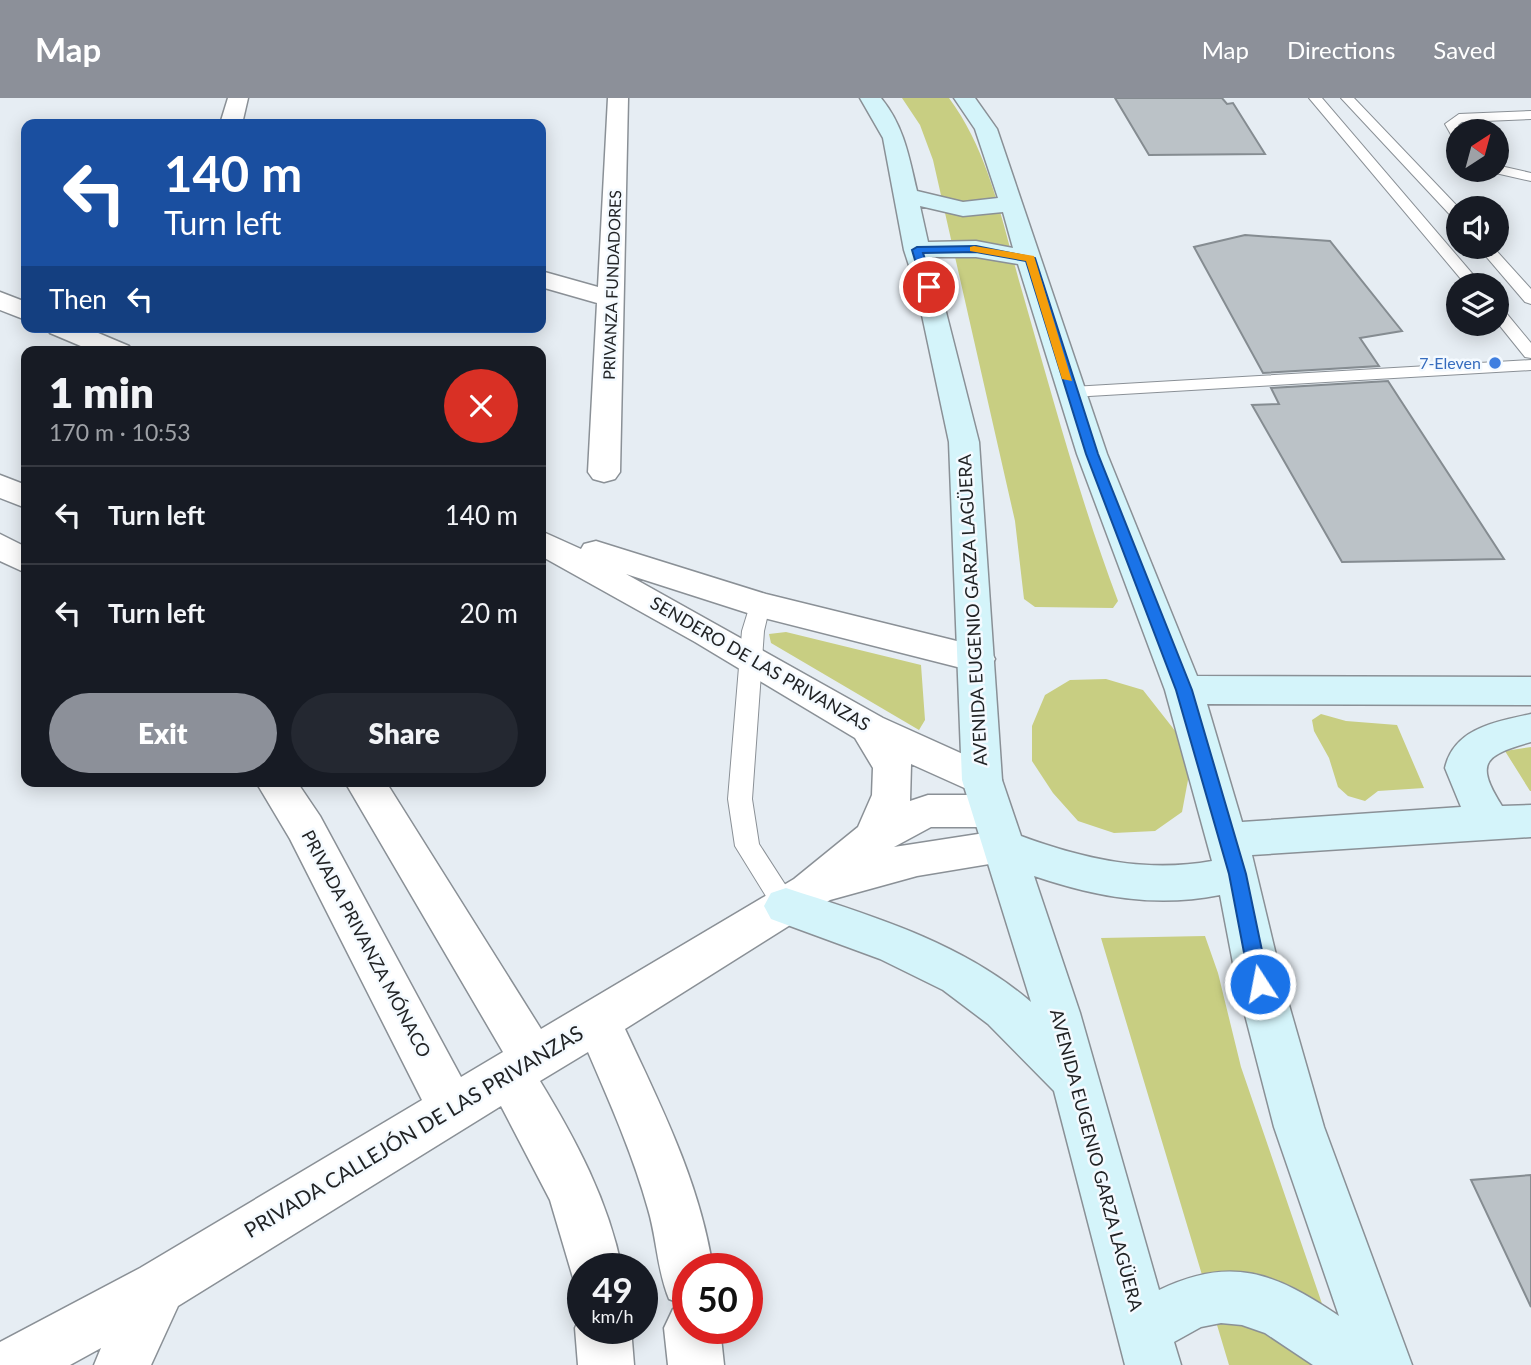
<!DOCTYPE html>
<html lang="en">
<head>
<meta charset="utf-8">
<style>
  :root { --surface:#171b24; --page:#242831; --text:#f1f3f6; --muted:#9ea1a6; --line:#363941; --accent:#8c9099 }
  body { margin:0; font-family:Lato,sans-serif; background:var(--page); color:var(--text); height:100vh; display:flex; flex-direction:column; font-size:26px; white-space:nowrap }
  * { box-sizing:border-box; margin:0 }
  p { font-size:23px; color:var(--muted) }
  .icon { flex:none; width:38px; height:38px; fill:none; stroke:currentColor; stroke-width:2; stroke-linecap:round; stroke-linejoin:round }
  .map { position:relative; flex:1; overflow:hidden }
  .drawer { position:absolute; left:21px; top:248px; width:525px; height:441px; display:flex; flex-direction:column; background:var(--surface); border-radius:14px; box-shadow:0 4px 18px #0003 }
  .drawer>* { flex:none }
  .top-card { position:absolute; left:21px; top:21px; width:525px; height:214px; border-radius:14px; box-shadow:0 4px 18px #0003; background:#1a4fa0; color:#fff; overflow:hidden }
  .needle { width:46px; rotate:36deg }
  .tools { position:absolute; left:1446px; top:21px; display:grid; gap:14px }
  .tools a { display:grid; place-items:center; width:63px; height:63px; border-radius:50%; background:var(--surface); box-shadow:0 4px 18px #0003; font-size:35px }
  .speed { position:absolute; left:567px; top:1155px; display:flex; gap:14px; font-size:35px; font-weight:700; text-align:center }
  .speed>* { display:grid; place-content:center; width:91px; height:91px; border-radius:50%; background:var(--surface); box-shadow:0 4px 18px #0003; line-height:1 }
  .speed small { font-size:18px; font-weight:400 }
  .speed .limit { border:10px solid #d22; background:#fff; color:#111 }
  .pin { position:absolute; display:grid; place-items:center; width:60px; height:60px; color:#fff; margin:-30px; border:4px solid #fff; border-radius:50%; box-shadow:0 2px 7px #0007 }
  .me { position:absolute; width:77px; margin:-38px; rotate:349deg; stroke-linejoin:round; filter:drop-shadow(0 0 5px #0008) }
  .turn { display:flex; align-items:center; gap:24px; height:147px; padding:0 28px; font-size:32px }
  .turn .icon { width:91px; height:91px; stroke-width:2.5 }
  .turn b { display:block; font-size:49px; line-height:60px }
  .then { display:flex; align-items:center; height:66px; padding:0 28px; background:#0003; gap:14px; font-size:26px }
  .round { display:grid; place-items:center; flex:none; width:74px; height:74px; border-radius:37px; background:var(--page) }
  .summary { display:flex; align-items:center; justify-content:space-between; height:119px; padding:0 28px }
  h1 { font-size:42px; font-weight:800; line-height:52px }
  .primary-button { display:flex; gap:14px; margin-top:auto; padding:14px 28px }
  .primary-button a { flex:1; height:80px; border-radius:42px; background:var(--accent); color:#fff; font-size:28px; font-weight:800; line-height:80px; text-align:center }
  .primary-button a+a { background:var(--page); color:var(--text) }
  ul { padding:0; list-style:none }
  li { display:flex; align-items:center; gap:21px; height:98px; padding:0 28px; border-top:2px solid var(--line) }
  li div { flex:1 }
  li b { display:block; font-size:26px }
  li em { font-style:normal }
  header { display:flex; align-items:center; gap:42px; box-sizing:border-box; height:98px; padding:0 35px; background:var(--accent); color:#fff }
  header strong { font-size:33px }
  nav { display:flex; gap:38px; margin-inline-start:auto; font-size:24px }
  .map>svg:first-child { display:block }
</style>
</head>
<body>
<header>
<strong>Map</strong>
<nav><a>Map</a><a>Directions</a><a>Saved</a></nav>
</header>
<div class="map">
<svg width="1531" height="1267" viewBox="0 0 1531 1267">
  <rect width="100%" height="100%" fill="#e6edf3"/>
  <!-- green -->
  <path fill="#c8ce82" d="M 902,0 L 949,0 C 990,55 1003,128 1022,193 C 1052,297 1080,402 1118,503 L 1113,510 L 1035,509 L 1024,501 L 1015,423 L 933,62 L 920,27 Z
    M 786,534 L 921,567 L 925,622 L 919,632 L 771,545 L 769,536 Z
    M 1106,581 L 1143,592 L 1187,648 L 1188,682 L 1182,714 L 1155,733 L 1114,735 L 1078,723 L 1053,695 L 1032,663 L 1032,628 L 1045,597 L 1070,582 Z
    M 1321,616 L 1346,623 L 1397,627 L 1424,690 L 1378,693 L 1365,703 L 1348,698 L 1338,689 L 1329,660 L 1314,633 L 1312,622 Z
    M 1531,649 L 1531,693 L 1530,693 L 1505,653 Z
    M 1205,838 L 1218,875 L 1241,969 L 1343,1267 L 1229,1267 L 1101,840 Z"/>
  <!-- building -->
  <path fill="#bbc2c7" stroke="#858c91" stroke-width="2" d="M 1115,0 L 1222,0 L 1227,6 L 1233,5 L 1265,56 L 1149,57 Z
    M 1245,137 L 1330,143 L 1402,233 L 1360,240 L 1379,268 L 1263,275 L 1194,149 Z
    M 1388,283 L 1504,461 L 1342,464 L 1252,307 L 1279,306 L 1271,290 Z
    M 1531,1077 L 1531,1209 L 1471,1082 Z"/>
  <g fill="none" stroke-linecap="round" stroke-linejoin="round">
    <defs>
      <path id="lane" d="M 1309,0 L 1322,0 L 1482,187 L 1466,187 Z
        M 1341,0 L 1354,0 L 1459,110 L 1458,121 L 1453,120 Z
        M 1531,13 L 1531,21 L 1462,24 L 1458,27 L 1462,33 L 1458,33 L 1458,41 L 1453,40 L 1445,26 L 1459,16 Z
        M 1496,67 L 1531,75 L 1531,83 L 1491,74 L 1490,72 L 1496,72 Z
        M 1478,149 L 1493,149 L 1531,191 L 1531,206 L 1525,204 Z
        M 1496,208 L 1502,210 L 1531,245 L 1531,260 L 1525,259 L 1496,223 Z
        M 1531,262 L 1531,272 L 1072,299 L 1063,294 L 1072,289 Z
        M 760,500 L 770,507 L 764,533 L 752,701 L 759,746 L 799,808 L 795,816 L 786,819 L 777,816 L 735,748 L 728,701 L 742,533 L 750,507 Z"/>
      <path id="street" d="M 228,0 L 248,0 L 242,26 L 220,26 Z
        M 608,0 L 628,0 L 620,374 L 615,381 L 604,384 L 593,381 L 588,374 L 597,205 L 541,189 L 541,173 L 598,189 Z
        M 0,194 L 26,204 L 26,222 L 0,212 Z
        M 47,229 L 84,229 L 129,248 L 133,254 L 95,254 L 50,235 Z
        M 0,377 L 26,387 L 26,410 L 0,400 Z
        M 541,433 L 581,451 L 584,446 L 596,443 L 766,496 L 977,548 L 990,552 L 995,561 L 990,570 L 977,574 L 760,519 L 626,476 L 883,620 L 996,671 L 1002,682 L 996,693 L 984,697 L 1006,702 L 1012,713 L 1006,724 L 992,729 L 931,729 L 894,749 L 1004,732 L 1019,737 L 1025,749 L 1019,761 L 917,778 L 830,802 L 625,931 C 661,1008 700,1085 713,1171 L 688,1171 L 688,1230 L 720,1230 L 724,1267 L 668,1267 L 664,1230 L 673,1211 L 682,1206 L 669,1201 C 657,1172 657,1141 648,1111 C 633,1057 610,1005 588,954 L 540,983 C 576,1042 608,1102 622,1171 L 583,1171 L 583,1193 L 576,1190 L 550,1102 L 501,1008 L 178,1208 L 151,1267 L 94,1267 L 101,1250 L 70,1267 L 0,1267 L 0,1244 L 140,1170 L 422,1002 L 290,741 L 256,684 L 297,684 L 320,718 L 461,979 L 503,954 L 345,684 L 386,684 L 541,931 L 794,781 L 858,729 L 872,697 L 873,670 L 855,640 L 695,544 L 541,458 ZM 911,666 L 980,697 L 928,697 L 910,703 Z
        M 0,436 L 26,449 L 26,475 L 0,463 Z
        M 583,1212 L 583,1230 L 631,1230 L 634,1267 L 578,1267 L 575,1230 Z"/>
      <path id="secondary" d="M 860,0 L 881,0 C 904,28 909,59 917,93 L 963,104 L 998,100 L 975,31 L 954,0 L 975,0 L 997,31 L 1107,356 L 1197,578 L 1531,579 L 1531,607 L 1207,606 L 1242,724 L 1461,709 L 1445,670 C 1454,630 1496,624 1531,616 L 1531,644 C 1485,657 1474,664 1502,708 L 1531,707 L 1531,739 L 1252,757 L 1283,886 L 1324,1029 L 1412,1267 L 1313,1267 L 1265,1235 L 1242,1227 L 1221,1225 L 1201,1229 L 1174,1244 L 1181,1267 L 1125,1267 L 1054,993 L 988,926 L 943,892 L 880,861 L 771,821 L 764,808 L 771,795 L 786,790 C 872,818 961,844 1031,904 L 962,682 L 949,344 L 916,189 L 904,152 L 883,40 ZM 920,108 L 963,118 L 1003,114 L 1013,150 L 976,143 L 928,144 ZM 932,159 L 976,159 L 1018,166 L 1077,356 L 1165,592 L 1212,763 C 1146,775 1083,761 1021,738 L 1002,682 L 979,344 ZM 1034,778 C 1096,799 1155,810 1220,797 L 1237,886 L 1274,1029 L 1339,1218 C 1275,1175 1232,1157 1159,1192 L 1080,915 Z"/>
    </defs>
    <!-- lane casing -->
    <use href="#lane" stroke="#8a9096" stroke-width="2"/>
    <!-- street casing -->
    <use href="#street" stroke="#8a9096" stroke-width="3"/>
    <!-- secondary casing -->
    <use href="#secondary" stroke="#8a9096" stroke-width="3"/>
    <!-- lane -->
    <use href="#lane" fill="#fff" fill-rule="evenodd"/>
    <!-- street -->
    <use href="#street" fill="#fff" fill-rule="evenodd"/>
    <!-- secondary -->
    <use href="#secondary" fill="#d4f4fa" fill-rule="evenodd"/>
  </g>
  <!-- route -->
  <path fill="#1a73e8" stroke="#114b97" stroke-width="2" d="M 976,148 L 1035,160 L 1098,356 L 1192,592 L 1246,776 L 1269,886 L 1266,892 L 1260,895 L 1253,892 L 1250,886 L 1229,776 L 1176,592 L 1086,356 L 1026,163 L 976,154 L 923,155 L 934,189 L 929,193 L 923,189 L 912,152 L 917,149 Z"/>
  <!-- slow -->
  <path fill="#f59e0b" d="M 974,148 L 1034,158 L 1072,283 L 1062,281 L 1026,163 L 970,153 L 970,149 Z"/>
  <!-- markers -->
  <circle fill="#3f7fe0" stroke="#f4faff" stroke-width="2.5" cx="1495" cy="265" r="7"/>
  <g text-anchor="middle" stroke-width="5" stroke-linejoin="round" paint-order="stroke">
    <!-- far-street labels -->
    <g font-size="16" fill="#212325" stroke="#f4faff">
      <text transform="translate(612 187) rotate(-88)" y="6">PRIVANZA FUNDADORES</text>
    </g>
    <!-- far-shop labels -->
    <g font-size="16" fill="#366cbe" stroke="#f4faff" text-anchor="end">
      <text x="1481" y="271">7-Eleven</text>
    </g>
    <!-- street labels -->
    <g font-size="18" fill="#212325" stroke="#f4faff">
      <text transform="translate(973 512) rotate(-93)" y="6">AVENIDA EUGENIO GARZA LAGÜERA</text>
      <text transform="translate(760 566) rotate(30)" y="6">SENDERO DE LAS PRIVANZAS</text>
      <text transform="translate(366 846) rotate(62)" y="6">PRIVADA PRIVANZA MÓNACO</text>
      <text transform="translate(1096 1062) rotate(75)" y="6">AVENIDA EUGENIO GARZA LAGÜERA</text>
    </g>
    <!-- near-street labels -->
    <g font-size="21" fill="#212325" stroke="#f4faff">
      <text transform="translate(414 1034) rotate(-31)" y="7">PRIVADA CALLEJÓN DE LAS PRIVANZAS</text>
    </g>
  </g>
</svg>
<div class="tools">
<a><svg class="needle" viewBox="-14 -14 28 28"><path d="M0-13l5 13h-10z" fill="#e53935"/><path d="M0 13l5-13h-10z" fill="#9ea1a6"/></svg></a>
<a><svg class="icon" aria-label="sound" viewBox="0 0 24 24"><path d="M4 9h4l5-4v14l-5-4H4zM17 9q2 3 0 6"/></svg></a>
<a><svg class="icon" aria-label="layers" viewBox="0 0 24 24"><path d="M12 4l9 5-9 5-9-5zM3 14l9 5 9-5"/></svg></a>
</div>
<div class="speed"><div>49<small>km/h</small></div><div class="limit">50</div></div>
<div class="pin" style="left:929px;top:189px;background:#d93025"><svg class="icon" aria-label="arrive" viewBox="0 0 24 24"><path d="M6 21V4h12l-3 4 3 4H6"/></svg></div>
<svg class="me" style="left:1260px;top:886px" viewBox="-20 -20 40 40"><circle r="17" fill="#1a73e8" stroke="#fff" stroke-width="3"/><path d="M0-11L8 9 0 5-8 9z" fill="#fff"/></svg>
<div class="top-card">
<div class="turn"><svg class="icon" aria-label="left" viewBox="0 0 24 24"><path d="M17 20v-9H6M10 6l-5 5 5 5"/></svg><div><b>140 m</b>Turn left</div></div>
<div class="then">Then<svg class="icon" aria-label="left" viewBox="0 0 24 24"><path d="M17 20v-9H6M10 6l-5 5 5 5"/></svg></div>
</div>
<section class="drawer">
<div class="summary"><div><h1>1 min</h1><p>170 m · 10:53</p></div><a class="round" style="background:#d93025;color:#fff"><svg class="icon" aria-label="close" viewBox="0 0 24 24"><path d="M6 6l12 12M18 6L6 18"/></svg></a></div>
<ul>
<li><svg class="icon" aria-label="left" viewBox="0 0 24 24"><path d="M17 20v-9H6M10 6l-5 5 5 5"/></svg><div><b>Turn left</b></div><em>140 m</em></li>
<li><svg class="icon" aria-label="left" viewBox="0 0 24 24"><path d="M17 20v-9H6M10 6l-5 5 5 5"/></svg><div><b>Turn left</b></div><em>20 m</em></li>
</ul>
<div class="primary-button"><a>Exit</a><a>Share</a></div>
</section>
</div>
</body>
</html>
